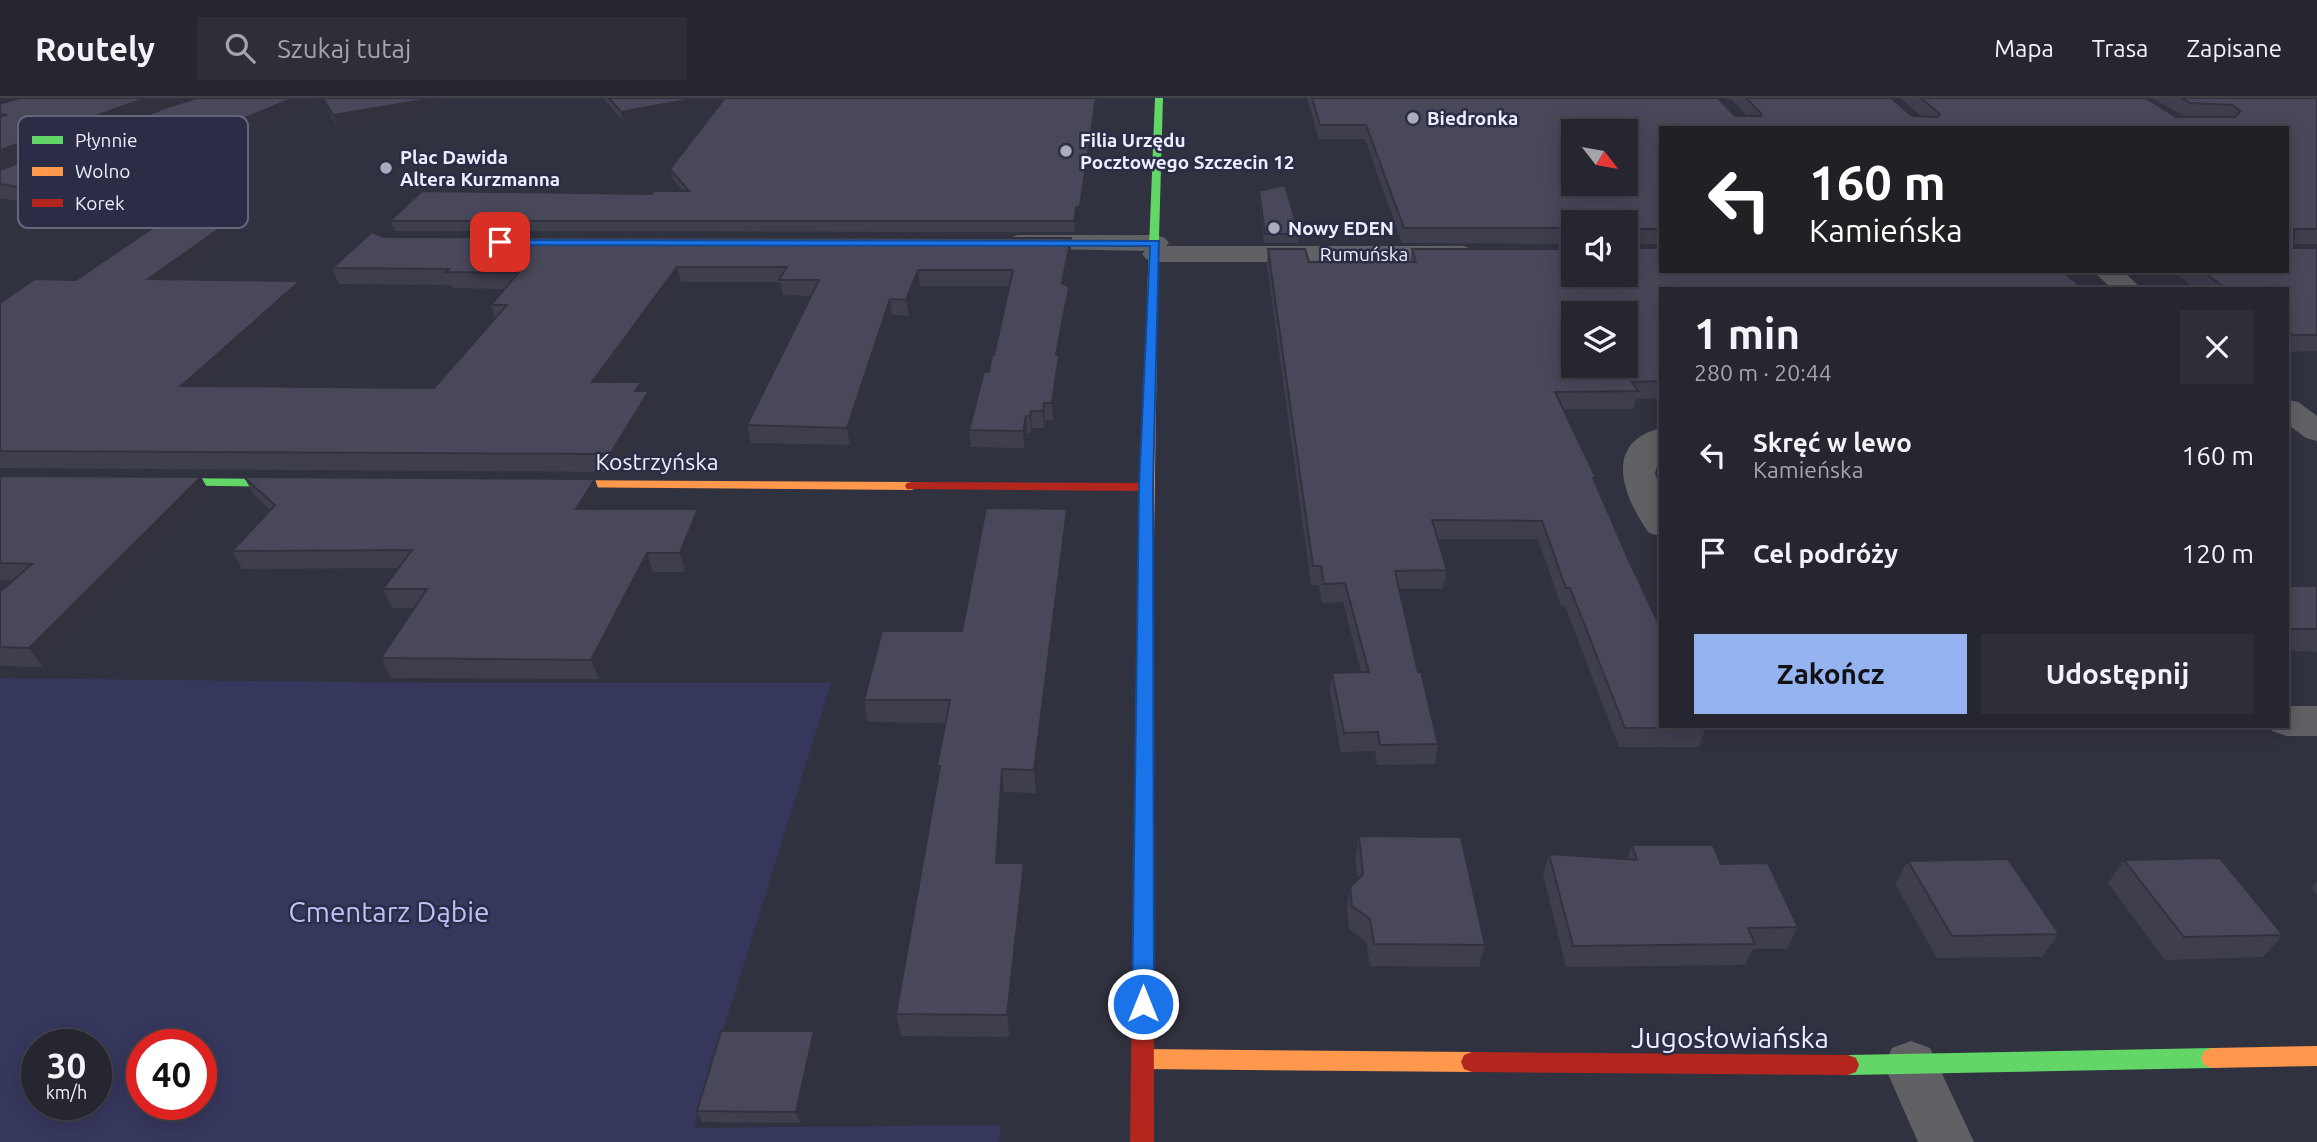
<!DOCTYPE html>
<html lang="pl">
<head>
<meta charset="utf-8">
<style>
  :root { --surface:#25262f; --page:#2d2e37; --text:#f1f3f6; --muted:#a3a5aa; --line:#42434b; --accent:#95b2f1 }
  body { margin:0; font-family:Ubuntu,sans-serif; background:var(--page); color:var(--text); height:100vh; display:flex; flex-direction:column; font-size:26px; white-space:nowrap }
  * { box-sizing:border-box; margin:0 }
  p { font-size:23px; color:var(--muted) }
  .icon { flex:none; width:38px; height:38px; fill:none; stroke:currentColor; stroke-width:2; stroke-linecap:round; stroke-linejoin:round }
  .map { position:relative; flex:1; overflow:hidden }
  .drawer { position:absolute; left:1659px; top:189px; width:630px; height:441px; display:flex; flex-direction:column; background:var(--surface); border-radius:0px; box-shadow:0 4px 18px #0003,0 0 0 2px var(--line) }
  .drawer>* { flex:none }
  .guide { position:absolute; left:1659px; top:28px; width:630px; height:147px; border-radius:0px; box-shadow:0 4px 18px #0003,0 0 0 2px var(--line); background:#202124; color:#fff; overflow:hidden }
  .needle { width:46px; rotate:121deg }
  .buttons { position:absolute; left:1561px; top:21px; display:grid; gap:14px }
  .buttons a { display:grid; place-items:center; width:77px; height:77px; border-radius:0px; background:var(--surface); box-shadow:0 4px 18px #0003,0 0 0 2px var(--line); font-size:35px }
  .speed { position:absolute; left:21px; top:931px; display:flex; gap:14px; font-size:35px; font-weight:700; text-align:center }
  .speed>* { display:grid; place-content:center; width:91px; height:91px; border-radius:50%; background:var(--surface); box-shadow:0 4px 18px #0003,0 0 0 2px var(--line); line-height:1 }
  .speed small { font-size:18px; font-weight:400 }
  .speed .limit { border:10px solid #d22; background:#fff; color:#111 }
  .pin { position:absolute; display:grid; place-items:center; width:60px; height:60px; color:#fff; margin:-30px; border-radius:14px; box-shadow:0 4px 10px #0006 }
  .me { position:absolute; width:77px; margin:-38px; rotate:0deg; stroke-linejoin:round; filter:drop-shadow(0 0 5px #0008) }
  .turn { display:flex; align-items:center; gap:24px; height:147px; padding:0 35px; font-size:32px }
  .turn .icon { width:91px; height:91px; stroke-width:2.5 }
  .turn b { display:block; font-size:49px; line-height:60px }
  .round { display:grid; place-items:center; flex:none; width:74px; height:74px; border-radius:0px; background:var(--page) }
  .headline { display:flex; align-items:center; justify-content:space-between; height:119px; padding:0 35px }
  h1 { font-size:42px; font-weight:700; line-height:52px }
  .cta { display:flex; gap:14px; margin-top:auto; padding:14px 35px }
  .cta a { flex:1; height:80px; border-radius:0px; background:var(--accent); color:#111; font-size:28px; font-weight:700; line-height:80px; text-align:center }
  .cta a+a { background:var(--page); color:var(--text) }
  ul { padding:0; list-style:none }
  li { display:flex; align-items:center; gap:21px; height:98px; padding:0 35px }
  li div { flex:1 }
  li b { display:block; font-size:26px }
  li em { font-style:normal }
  header { display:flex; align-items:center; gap:42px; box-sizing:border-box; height:98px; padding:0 35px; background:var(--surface); border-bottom:2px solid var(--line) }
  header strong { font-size:33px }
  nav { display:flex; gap:38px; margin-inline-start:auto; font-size:24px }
  .search { width:490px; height:63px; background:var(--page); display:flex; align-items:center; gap:18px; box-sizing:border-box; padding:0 24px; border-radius:0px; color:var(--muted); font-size:26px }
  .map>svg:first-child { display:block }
</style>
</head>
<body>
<header>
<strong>Routely</strong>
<div class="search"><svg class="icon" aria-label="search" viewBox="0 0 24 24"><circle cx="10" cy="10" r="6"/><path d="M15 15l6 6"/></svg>Szukaj tutaj</div>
<nav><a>Mapa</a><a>Trasa</a><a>Zapisane</a></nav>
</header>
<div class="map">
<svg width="2317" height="1044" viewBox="0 0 2317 1044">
  <rect width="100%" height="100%" fill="#31323f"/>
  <!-- green -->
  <path fill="#36375d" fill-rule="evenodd" d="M 0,580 L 436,585 L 831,585 L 693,1030 L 1001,1027 L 999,1044 L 0,1044 ZM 37,947 L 96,947 L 96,1006 L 37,1006 ZM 142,947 L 201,947 L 201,1006 L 142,1006 Z"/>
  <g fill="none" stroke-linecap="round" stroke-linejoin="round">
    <!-- street -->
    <path fill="#606065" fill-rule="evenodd" d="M 1018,137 L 1156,137 L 1165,140 L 1169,145 L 1166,148 L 1463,148 L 1472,151 L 1476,156 L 1472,161 L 1463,164 L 1155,164 L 1146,161 L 1142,156 L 1145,153 L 1009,150 L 1005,145 L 1009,140 Z
      M 2093,173 L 2123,173 L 2142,191 L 2112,191 Z
      M 2287,302 L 2298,304 L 2317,318 L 2317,343 L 2306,340 L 2287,326 Z
      M 1661,330 L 1661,354 L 1655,375 L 1661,396 L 1661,438 L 1649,435 C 1624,400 1601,345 1661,330 Z
      M 2287,608 L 2317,608 L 2317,638 L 2287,638 L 2272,633 L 2269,628 L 2287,628 Z
      M 1911,943 L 1930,950 L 1974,1044 L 1918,1044 L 1884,967 L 1892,950 Z"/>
    <!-- fast -->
    <path fill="#63d668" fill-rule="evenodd" d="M 1155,0 L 1163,0 L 1158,174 L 1153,177 L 1148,174 Z
      M 153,380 L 299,381 L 306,385 L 299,389 L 148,387 L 146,384 L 148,381 Z
      M 2212,950 L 2220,953 L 2223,960 L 2220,967 L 2212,970 L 1848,977 L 1840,974 L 1837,967 L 1840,960 L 1848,957 Z"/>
    <!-- slow -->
    <path fill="#ff974d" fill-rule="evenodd" d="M 1153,171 L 1158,174 L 1153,507 L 1145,512 L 1137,507 L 1148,174 Z
      M 545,382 L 912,384 L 919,388 L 912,392 L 540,389 L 538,386 Z
      M 2317,948 L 2317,968 L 2212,970 L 2204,967 L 2201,960 L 2204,953 L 2212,950 Z
      M 1143,951 L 1472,954 L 1480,957 L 1483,964 L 1480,971 L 1472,974 L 1143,971 L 1135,968 L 1132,961 L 1135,954 Z"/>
    <!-- jam -->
    <path fill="#b3261e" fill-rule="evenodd" d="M 912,384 L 1146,385 L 1153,389 L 1146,393 L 907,391 L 905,388 L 907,385 Z
      M 1145,502 L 1153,507 L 1154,1044 L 1130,1044 L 1137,507 Z
      M 1472,954 L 1848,957 L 1856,960 L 1859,967 L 1856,974 L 1848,977 L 1472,974 L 1464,971 L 1461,964 L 1464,957 Z"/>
  </g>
  <!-- wall -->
  <path fill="#3e3e4d" d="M 197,0 L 436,0 L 441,14 L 338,32 L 324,4 L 206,54 L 147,64 L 148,78 L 69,112 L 0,100 L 0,72 Z
    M 603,0 L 1097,0 L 1081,119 L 1077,121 L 1075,134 L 395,133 L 390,123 L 683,93 L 673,81 L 670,71 L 721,6 L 623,23 Z
    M 1307,0 L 1721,0 L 1719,1 L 1735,18 L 1747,18 L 1732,2 L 1725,0 L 1891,0 L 1912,18 L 1922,19 L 1901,0 L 2146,0 L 2176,19 L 2197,19 L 2184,18 L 2152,0 L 2317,0 L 2317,146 L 2294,146 L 2294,150 L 2317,150 L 2317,253 L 2287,254 L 2287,191 L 2196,191 L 2172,173 L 2287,173 L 2287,30 L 1661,30 L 1661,146 L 1628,146 L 1628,150 L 1661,191 L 1661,300 L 1636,301 L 1633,311 L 1564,311 L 1596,380 L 1595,384 L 1627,458 L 1706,629 L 1699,649 L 1619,649 L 1565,508 L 1561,508 L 1538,441 L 1438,441 L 1447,472 L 1443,491 L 1399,491 L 1418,574 L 1438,646 L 1435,666 L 1377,667 L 1375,653 L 1341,654 L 1330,594 L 1332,575 L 1361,574 L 1343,504 L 1322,505 L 1319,487 L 1311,487 L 1267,167 L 1268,151 L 1309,164 L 1410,164 L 1412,151 L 1626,177 L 1573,124 L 1573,146 L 1402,145 L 1365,41 L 1319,41 Z
    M 1259,93 L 1299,136 L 1298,145 L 1264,145 L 1259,102 Z
    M 219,131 L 226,146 L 177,182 L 300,183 L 307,198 L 208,288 L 434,290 L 495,220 L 491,207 L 505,191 L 452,190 L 451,187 L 339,186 L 332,170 L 384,139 L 1071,140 L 1071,156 L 1066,187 L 1070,205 L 1059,263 L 1059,274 L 1053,322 L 1045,322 L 1044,330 L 1032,330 L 1031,335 L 1027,335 L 1024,350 L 971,349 L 969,332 L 994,257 L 1010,188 L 920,188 L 909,218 L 892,217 L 850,347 L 751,345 L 747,327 L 811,198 L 783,197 L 780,184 L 681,184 L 610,284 L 641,284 L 644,293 L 654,310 L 616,374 L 0,370 L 0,205 L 76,182 Z
    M 0,378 L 201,379 L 211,397 L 43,569 L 0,568 L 0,494 L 12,483 L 0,482 Z
    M 244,379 L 601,399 L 594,411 L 698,411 L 704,430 L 685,474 L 653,474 L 599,581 L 391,580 L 381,560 L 415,510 L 392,510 L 383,491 L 398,470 L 242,471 L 232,453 L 270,412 L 254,397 Z
    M 1068,432 L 1036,695 L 1004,694 L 1000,765 L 1024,765 L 1026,788 L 1010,939 L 901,938 L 896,916 L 938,675 L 937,668 L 945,625 L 868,624 L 864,602 L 962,533 Z
    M 2287,488 L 2317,488 L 2317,554 L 2287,553 Z
    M 1359,738 L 1485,847 L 1479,869 L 1370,868 L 1366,844 L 1349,831 L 1347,811 L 1350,789 L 1358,781 L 1355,761 Z
    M 1632,747 L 1721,766 L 1798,829 L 1787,851 L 1753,851 L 1745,867 L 1566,869 L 1543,777 L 1549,756 L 1627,761 Z
    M 2124,762 L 2283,837 L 2263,859 L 2165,862 L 2108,785 Z
    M 1908,763 L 2059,836 L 2042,859 L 1937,860 L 1895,786 Z
    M 2317,783 L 2317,797 L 2311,790 Z
    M 818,944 L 800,1025 L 702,1024 L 697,1013 Z"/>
  <!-- shaded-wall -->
  <path fill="#32323f" d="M 146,0 L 191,0 L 0,71 L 0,52 Z
    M 294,0 L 322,0 L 324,4 L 206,54 L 147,64 L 148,78 L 69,112 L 60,96 L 140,49 Z
    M 436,0 L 441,14 L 338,32 L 333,17 Z
    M 697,0 L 731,0 L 732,4 L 623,23 L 621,14 Z
    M 1096,0 L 1097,0 L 1081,119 L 1077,121 L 1075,134 L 1074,123 L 1076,110 Z
    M 219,131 L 226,146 L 156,197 L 148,181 Z
    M 1071,140 L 1071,156 L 1063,201 L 1062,185 Z
    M 677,169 L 681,184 L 598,301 L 592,284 Z
    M 918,172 L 920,188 L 909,218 L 906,202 Z
    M 300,183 L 307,198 L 190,304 L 181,288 Z
    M 1069,189 L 1070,205 L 1059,263 L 1059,274 L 1053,322 L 1052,305 L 1056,257 Z
    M 890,201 L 892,217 L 850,347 L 847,330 Z
    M 641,284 L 645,299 L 649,293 L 654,310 L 616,374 L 610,356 L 635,293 Z
    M 1044,305 L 1045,322 L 1044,330 L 1043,313 Z
    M 1031,313 L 1032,330 L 1031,335 L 1030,318 Z
    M 1026,318 L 1027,335 L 1024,350 L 1023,333 Z
    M 201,379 L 211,397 L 43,569 L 29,550 Z
    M 595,381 L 601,399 L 583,429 L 576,411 Z
    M 698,411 L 704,430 L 685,474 L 680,455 Z
    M 1067,411 L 1068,432 L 1036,695 L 1034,672 Z
    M 647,455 L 653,474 L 599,581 L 591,562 Z
    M 1002,671 L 1004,694 L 999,788 L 996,765 Z
    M 1024,765 L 1026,788 L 1010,939 L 1007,917 Z
    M 814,933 L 818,944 L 800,1025 L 796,1014 Z"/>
  <!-- building -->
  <path fill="#48485a" stroke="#32323f" stroke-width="2" fill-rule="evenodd" d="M 19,0 L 146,0 L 0,52 L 0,19 L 7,17 L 0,16 L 0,6 Z
    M 197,0 L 294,0 L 199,39 L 140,49 L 141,63 L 60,96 L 0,86 L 0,72 L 168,9 Z
    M 323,0 L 435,0 L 333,17 Z
    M 609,0 L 697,0 L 621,14 Z
    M 725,0 L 1096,0 L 1080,108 L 1076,110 L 1074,123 L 390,123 L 422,93 L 652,96 L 654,93 L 689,93 L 670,71 Z
    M 1312,0 L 1718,0 L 1735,18 L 1761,18 L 1761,15 L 1746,0 L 1891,0 L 1912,18 L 1937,19 L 1940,16 L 1921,0 L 2146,0 L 2176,19 L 2235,19 L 2240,13 L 2233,7 L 2190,5 L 2182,0 L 2317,0 L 2317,131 L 2294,131 L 2294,150 L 2317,150 L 2317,237 L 2293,237 L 2287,233 L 2287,191 L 2227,191 L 2202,173 L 2287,173 L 2287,30 L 1661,30 L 1661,131 L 1628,131 L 1628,150 L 1661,150 L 1661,173 L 2062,173 L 2084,191 L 1661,191 L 1661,283 L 1632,284 L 1638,293 L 1555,294 L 1596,380 L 1593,380 L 1627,458 L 1661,531 L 1661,628 L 1706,628 L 1706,629 L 1625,630 L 1570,490 L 1566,490 L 1542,423 L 1432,422 L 1447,472 L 1395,473 L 1418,574 L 1421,574 L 1438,646 L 1380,647 L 1378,634 L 1344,635 L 1332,575 L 1369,574 L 1345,485 L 1324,486 L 1321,468 L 1313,468 L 1268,151 L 1305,151 L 1309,164 L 1416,164 L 1412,151 L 1573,151 L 1573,177 L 1626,177 L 1626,124 L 1573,124 L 1573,130 L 1404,130 L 1366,27 L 1320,27 ZM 1573,33 L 1626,33 L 1626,86 L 1573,86 ZM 1573,215 L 1626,215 L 1626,268 L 1573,268 Z
    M 1285,87 L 1299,136 L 1265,136 L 1259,93 Z
    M 197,100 L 219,131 L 148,181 L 300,183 L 181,288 L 434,290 L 507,207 L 491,207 L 518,175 L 446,174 L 449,171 L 332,170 L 372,134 L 384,139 L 1071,140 L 1062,185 L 1069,189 L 1056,257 L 1059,257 L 1052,305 L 1044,305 L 1043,313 L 1031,313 L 1030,318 L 1026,318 L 1023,333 L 969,332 L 984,274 L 989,274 L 992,257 L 994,257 L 1013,172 L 918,172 L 906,202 L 890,201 L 847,330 L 747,327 L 819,182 L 779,182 L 787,169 L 677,169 L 592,284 L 641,284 L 635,293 L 649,293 L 610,356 L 0,353 L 0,205 L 35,181 L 76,182 Z
    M 0,378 L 201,379 L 29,550 L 0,549 L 0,494 L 32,466 L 0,465 Z
    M 244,379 L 595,381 L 576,411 L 698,411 L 680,455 L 647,455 L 591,562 L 381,560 L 427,491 L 383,491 L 412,452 L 232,453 L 275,407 Z
    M 986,410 L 1067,411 L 1034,672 L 1002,671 L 996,765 L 1024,765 L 1007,917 L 896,916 L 940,668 L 937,668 L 950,602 L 864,602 L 882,533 L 962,533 Z
    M 2287,488 L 2317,488 L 2317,531 L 2287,531 Z
    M 1359,738 L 1461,739 L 1485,847 L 1374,846 L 1370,821 L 1352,808 L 1350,789 L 1363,776 Z
    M 1632,747 L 1713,747 L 1721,766 L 1768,765 L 1798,829 L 1748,830 L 1755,846 L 1573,848 L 1549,756 L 1637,762 Z
    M 2220,760 L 2283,837 L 2184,839 L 2124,762 Z
    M 2008,761 L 2059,836 L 1952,838 L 1908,763 Z
    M 721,933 L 814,933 L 796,1014 L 697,1013 Z"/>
  <!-- route -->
  <path fill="#1a73e8" stroke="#114b97" stroke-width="2" d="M 497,142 L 1159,143 L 1153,389 L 1154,906 L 1150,913 L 1143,915 L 1135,913 L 1132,906 L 1139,389 L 1150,148 L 500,147 L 495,144 Z"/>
  <!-- markers -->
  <g fill="#abacbb" stroke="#2b2c45" stroke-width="2.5">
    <circle cx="1413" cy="20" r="7"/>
    <circle cx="1066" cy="53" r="7"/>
    <circle cx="386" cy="70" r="7"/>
    <circle cx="1274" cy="130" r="7"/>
  </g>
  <g text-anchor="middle" stroke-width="5" stroke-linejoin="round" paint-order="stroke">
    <!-- far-poi labels -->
    <g font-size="19" font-weight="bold" fill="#ecedfe" stroke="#2b2c45" text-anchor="start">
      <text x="1427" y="27">Biedronka</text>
      <text x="1080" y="49">Filia Urzędu<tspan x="1080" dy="22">Pocztowego Szczecin 12</tspan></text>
      <text x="400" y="66">Plac Dawida<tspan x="400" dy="22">Altera Kurzmanna</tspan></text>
      <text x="1288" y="137">Nowy EDEN</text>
    </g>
    <!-- far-street labels -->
    <g font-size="19" fill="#ecedfe" stroke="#2b2c45">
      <text x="1364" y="163">Rumuńska</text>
    </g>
    <!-- street labels -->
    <g font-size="23" fill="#ecedfe" stroke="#2b2c45">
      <text x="657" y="372">Kostrzyńska</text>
    </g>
    <!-- near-park labels -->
    <g font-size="28" fill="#bdc1f9" stroke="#2b2c45">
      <text x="389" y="824">Cmentarz Dąbie</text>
    </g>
    <!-- near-street labels -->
    <g font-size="28" fill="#ecedfe" stroke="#2b2c45">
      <text x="1730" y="950">Jugosłowiańska</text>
    </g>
  </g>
  <!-- legend -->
  <rect x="18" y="18" width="230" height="112" rx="10" fill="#2b2c45" stroke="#65667c" stroke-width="2"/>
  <rect x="32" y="38" width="31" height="8" fill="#63d668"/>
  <rect x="32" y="69" width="31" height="9" fill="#ff974d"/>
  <rect x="32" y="101" width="31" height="8" fill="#b3261e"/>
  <g font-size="19" fill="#ecedfe">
    <text x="75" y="49">Płynnie</text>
    <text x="75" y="80">Wolno</text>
    <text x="75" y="112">Korek</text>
  </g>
</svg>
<div class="buttons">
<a><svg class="needle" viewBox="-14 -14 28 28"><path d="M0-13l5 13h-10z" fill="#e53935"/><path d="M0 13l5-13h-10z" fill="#a3a5aa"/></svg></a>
<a><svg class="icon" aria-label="sound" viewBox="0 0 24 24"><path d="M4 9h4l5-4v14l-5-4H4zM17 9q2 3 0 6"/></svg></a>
<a><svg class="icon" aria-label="layers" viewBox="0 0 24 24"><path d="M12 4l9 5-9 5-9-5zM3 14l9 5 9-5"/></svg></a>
</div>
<div class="speed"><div>30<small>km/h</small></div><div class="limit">40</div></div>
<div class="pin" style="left:500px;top:144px;background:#d93025"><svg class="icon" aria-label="arrive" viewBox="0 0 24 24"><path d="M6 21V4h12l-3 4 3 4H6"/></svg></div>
<svg class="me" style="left:1143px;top:906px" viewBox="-20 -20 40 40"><circle r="17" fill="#1a73e8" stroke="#fff" stroke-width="3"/><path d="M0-11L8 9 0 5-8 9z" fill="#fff"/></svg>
<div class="guide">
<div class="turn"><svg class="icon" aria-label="left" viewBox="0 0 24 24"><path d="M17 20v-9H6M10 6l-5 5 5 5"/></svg><div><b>160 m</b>Kamieńska</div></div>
</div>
<section class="drawer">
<div class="headline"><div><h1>1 min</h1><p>280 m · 20:44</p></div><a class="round"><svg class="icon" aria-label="close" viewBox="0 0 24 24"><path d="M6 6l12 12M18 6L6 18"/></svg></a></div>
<ul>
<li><svg class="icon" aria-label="left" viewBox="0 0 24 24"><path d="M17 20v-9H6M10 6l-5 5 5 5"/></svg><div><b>Skręć w lewo</b><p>Kamieńska</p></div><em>160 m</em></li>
<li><svg class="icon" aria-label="arrive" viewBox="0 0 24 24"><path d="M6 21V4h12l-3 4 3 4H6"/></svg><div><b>Cel podróży</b></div><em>120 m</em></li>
</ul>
<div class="cta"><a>Zakończ</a><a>Udostępnij</a></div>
</section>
</div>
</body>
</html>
